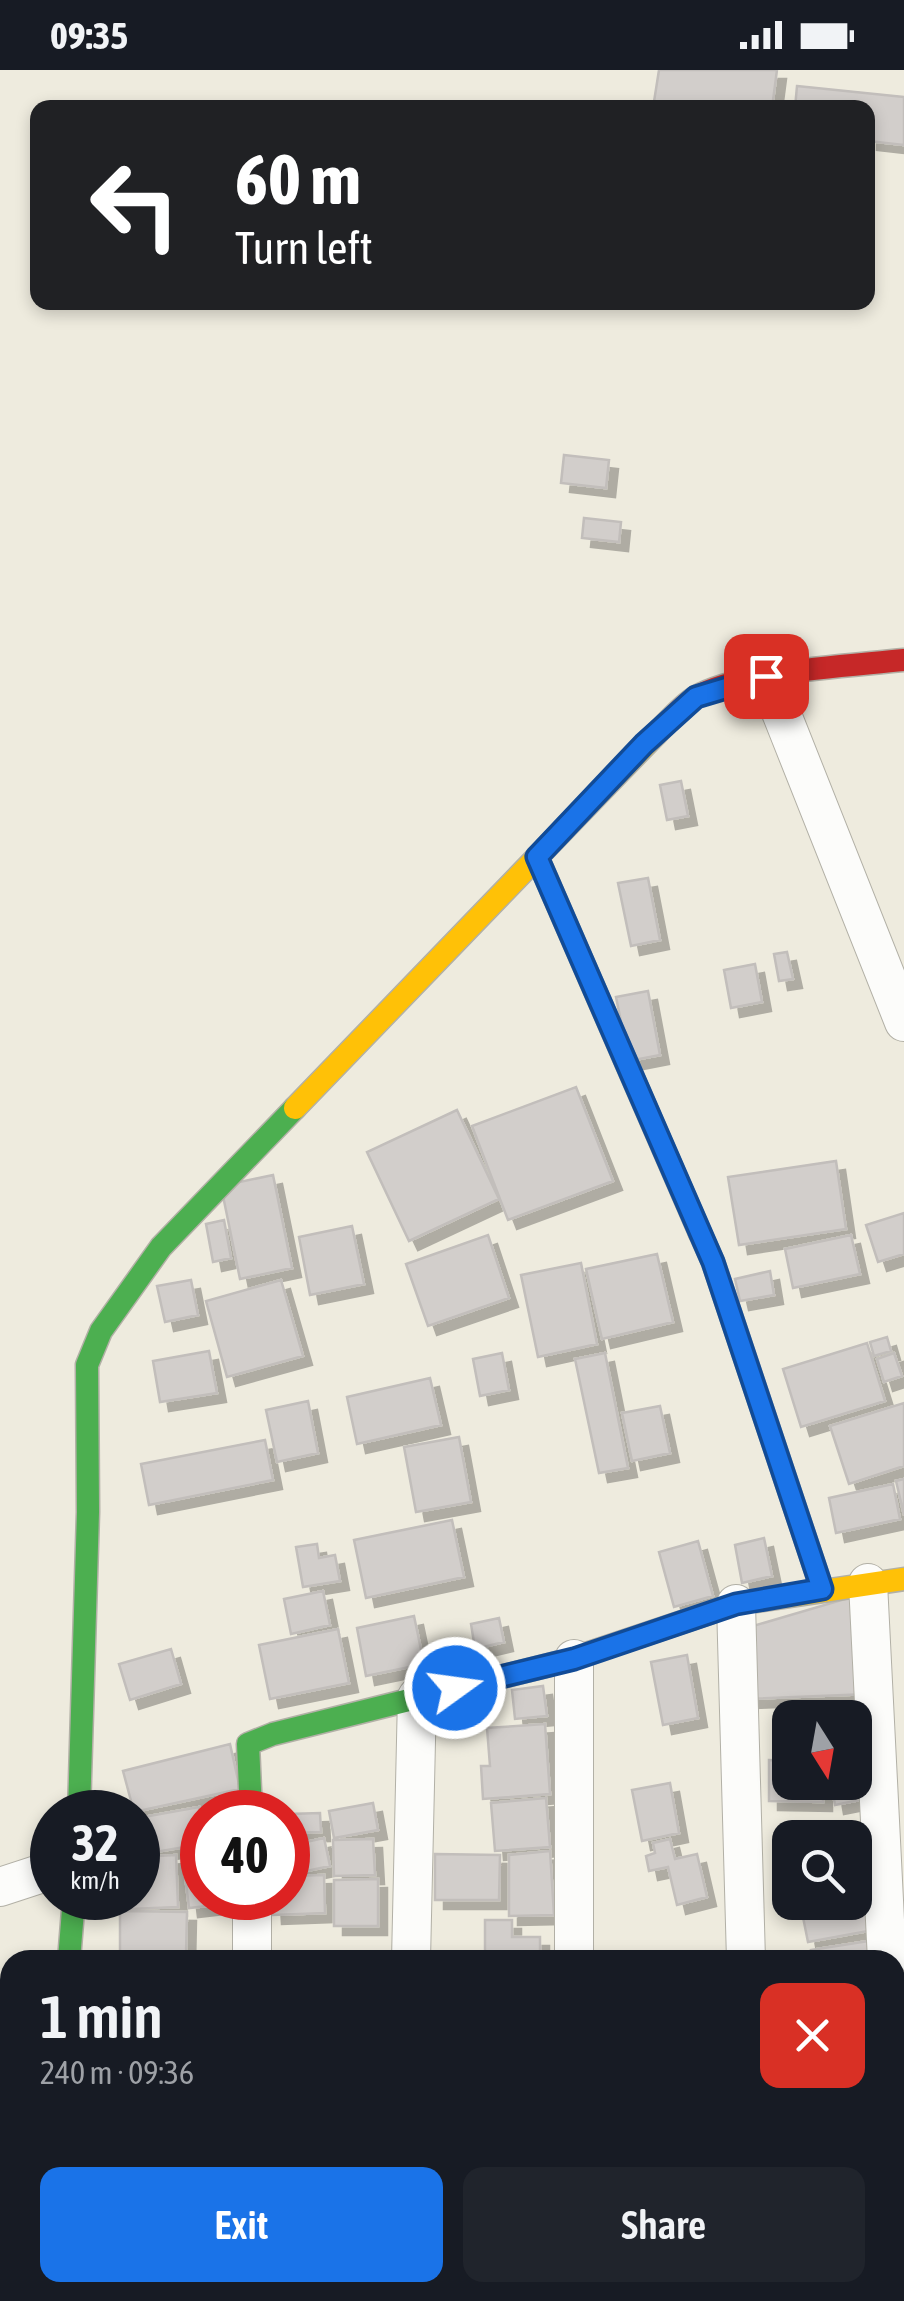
<!DOCTYPE html>
<html lang="en">
<head>
<meta charset="utf-8">
<style>
  :root { --surface:#171b24; --page:#20242c; --text:#f1f3f6; --muted:#9ea1a6; --accent:#1a73e8 }
  body { margin:0; font-family:"Asap Condensed",sans-serif; background:var(--page); color:var(--text); height:100vh; display:flex; flex-direction:column; font-size:38px; white-space:nowrap }
  * { box-sizing:border-box; margin:0 }
  p { font-size:32px; color:var(--muted) }
  .icon { flex:none; width:55px; height:55px; fill:none; stroke:currentColor; stroke-width:2; stroke-linecap:round; stroke-linejoin:round }
  .map { position:relative; flex:1; overflow:hidden }
  .drawer { position:absolute; left:0px; top:1880px; width:905px; height:352px; display:flex; flex-direction:column; background:var(--surface); border-radius:30px 30px 0 0; box-shadow:0 5px 15px #0003 }
  .drawer>* { flex:none }
  .guide { position:absolute; left:30px; top:30px; width:845px; height:210px; border-radius:20px; box-shadow:0 5px 15px #0003; background:#202124; color:#fff; overflow:hidden }
  .needle { width:65px; rotate:169deg }
  .fabs { position:absolute; left:772px; top:1630px; display:grid; gap:20px }
  .fabs a { display:grid; place-items:center; width:100px; height:100px; border-radius:20px; background:var(--surface); box-shadow:0 5px 15px #0003; font-size:50px }
  .speed { position:absolute; left:30px; top:1720px; display:flex; gap:20px; font-size:50px; font-weight:700; text-align:center }
  .speed>* { display:grid; place-content:center; width:130px; height:130px; border-radius:50%; background:var(--surface); box-shadow:0 5px 15px #0003; line-height:1 }
  .speed small { font-size:25px; font-weight:400 }
  .speed .limit { border:15px solid #d22; background:#fff; color:#111 }
  .pin { position:absolute; display:grid; place-items:center; width:85px; height:85px; color:#fff; margin:-42px; border-radius:20px; box-shadow:0 5px 15px #0006 }
  .me { position:absolute; width:110px; margin:-55px; rotate:76deg; stroke-linejoin:round; filter:drop-shadow(0 0 8px #0008) }
  .turn { display:flex; align-items:center; gap:35px; height:210px; padding:0 40px; font-size:45px }
  .turn .icon { width:130px; height:130px; stroke-width:2.5 }
  .turn b { display:block; font-size:70px; line-height:85px }
  .round { display:grid; place-items:center; flex:none; width:105px; height:105px; border-radius:20px; background:var(--page) }
  .head { display:flex; align-items:center; justify-content:space-between; height:170px; padding:0 40px }
  h1 { font-size:60px; font-weight:600; line-height:75px }
  .action { display:flex; gap:20px; margin-top:auto; padding:20px 40px }
  .action a { flex:1; height:115px; border-radius:20px; background:var(--accent); color:#fff; font-size:40px; font-weight:600; line-height:115px; text-align:center }
  .action a+a { background:var(--page); color:var(--text) }
  .status { display:flex; justify-content:space-between; align-items:center; height:70px; padding:0 50px; background:var(--surface); direction:ltr }
  .status svg { height:28px; fill:currentColor }
  .map>svg:first-child { display:block }
</style>
</head>
<body>
<div class="status"><b>09:35</b><svg viewBox="0 0 49 12"><path d="M0 12V9h3v3zM5 12V6h3v6zM10 12V3h3v9zM15 12V0h3v12zM26 1h20v11H26zM47 4h2v5h-2z"/></svg></div>
<div class="map">
<svg width="904" height="2231" viewBox="0 0 904 2231">
  <defs>
    <filter id="shadow"><feDropShadow dx="9" dy="9" stdDeviation="0" flood-color="#0004"/></filter>
  </defs>
  <rect width="100%" height="100%" fill="#eeebde"/>
  <!-- building -->
  <path fill="#d2cecb" stroke="#c2bebb" stroke-width="2.5" filter="url(#shadow)" d="M 659,0 L 777,0 L 772,38 L 653,38 Z
    M 797,16 L 904,27 L 904,75 L 868,71 L 868,38 L 795,38 Z
    M 564,385 L 609,390 L 606,418 L 561,413 Z
    M 584,448 L 621,452 L 619,472 L 582,468 Z
    M 681,711 L 688,746 L 667,750 L 660,715 Z
    M 648,808 L 660,870 L 631,876 L 618,813 Z
    M 787,882 L 793,909 L 779,911 L 774,884 Z
    M 755,894 L 762,932 L 731,938 L 724,900 Z
    M 648,921 L 660,985 L 629,991 L 616,927 Z
    M 576,1017 L 613,1111 L 508,1150 L 472,1056 Z
    M 457,1040 L 499,1129 L 409,1171 L 367,1082 Z
    M 836,1091 L 846,1159 L 739,1175 L 728,1107 Z
    M 273,1105 L 292,1198 L 240,1209 L 221,1116 Z
    M 904,1143 L 904,1184 L 878,1192 L 866,1155 Z
    M 224,1150 L 231,1188 L 213,1192 L 206,1154 Z
    M 352,1156 L 364,1214 L 310,1225 L 299,1167 Z
    M 488,1165 L 509,1228 L 428,1256 L 406,1194 Z
    M 851,1165 L 860,1204 L 793,1218 L 785,1179 Z
    M 657,1184 L 673,1252 L 602,1269 L 586,1199 Z
    M 581,1193 L 597,1274 L 538,1287 L 521,1205 Z
    M 770,1201 L 774,1225 L 740,1231 L 735,1209 Z
    M 191,1210 L 198,1245 L 165,1252 L 157,1216 Z
    M 281,1210 L 303,1286 L 227,1307 L 206,1231 Z
    M 887,1267 L 891,1281 L 874,1286 L 870,1272 Z
    M 867,1273 L 885,1331 L 801,1357 L 783,1299 Z
    M 209,1281 L 217,1323 L 160,1332 L 153,1291 Z
    M 502,1283 L 509,1320 L 480,1326 L 473,1289 Z
    M 605,1283 L 628,1398 L 599,1403 L 575,1289 Z
    M 894,1283 L 902,1306 L 884,1312 L 877,1289 Z
    M 430,1308 L 441,1355 L 357,1374 L 347,1327 Z
    M 308,1331 L 318,1383 L 277,1392 L 266,1340 Z
    M 904,1333 L 904,1396 L 849,1414 L 830,1356 Z
    M 660,1336 L 670,1383 L 632,1391 L 622,1343 Z
    M 459,1367 L 471,1432 L 416,1442 L 404,1377 Z
    M 265,1370 L 273,1410 L 149,1435 L 141,1394 Z
    M 904,1409 L 904,1445 L 896,1411 Z
    M 893,1414 L 900,1449 L 836,1463 L 829,1428 Z
    M 452,1450 L 464,1507 L 366,1528 L 354,1470 Z
    M 764,1468 L 772,1506 L 742,1513 L 735,1475 Z
    M 698,1471 L 713,1526 L 674,1537 L 659,1482 Z
    M 317,1474 L 319,1488 L 335,1485 L 340,1511 L 303,1517 L 296,1477 Z
    M 323,1521 L 330,1555 L 291,1564 L 284,1529 Z
    M 855,1526 L 868,1624 L 747,1629 L 743,1559 Z
    M 414,1546 L 424,1594 L 366,1606 L 357,1558 Z
    M 499,1548 L 504,1572 L 475,1579 L 471,1554 Z
    M 338,1559 L 349,1613 L 270,1629 L 259,1575 Z
    M 171,1579 L 181,1614 L 130,1630 L 119,1594 Z
    M 687,1585 L 698,1648 L 663,1655 L 651,1592 Z
    M 543,1616 L 547,1646 L 515,1649 L 512,1620 Z
    M 836,1643 L 836,1648 L 806,1648 L 806,1644 Z
    M 545,1654 L 550,1724 L 483,1729 L 481,1696 L 490,1696 L 487,1658 Z
    M 230,1674 L 240,1719 L 134,1742 L 123,1701 Z
    M 868,1684 L 875,1727 L 835,1735 L 831,1712 L 855,1712 L 855,1686 Z
    M 769,1690 L 790,1691 L 790,1712 L 823,1712 L 823,1732 L 769,1731 Z
    M 670,1713 L 679,1763 L 642,1771 L 632,1720 Z
    M 546,1728 L 550,1777 L 495,1781 L 491,1733 Z
    M 373,1733 L 378,1760 L 334,1768 L 329,1741 Z
    M 199,1737 L 202,1774 L 138,1785 L 138,1748 Z
    M 320,1743 L 321,1762 L 288,1763 L 288,1744 Z
    M 324,1768 L 330,1796 L 288,1805 L 288,1776 Z
    M 373,1769 L 375,1805 L 334,1806 L 333,1770 Z
    M 670,1769 L 675,1789 L 697,1784 L 707,1827 L 677,1835 L 668,1797 L 649,1801 L 646,1786 L 655,1783 L 653,1773 Z
    M 550,1781 L 554,1845 L 509,1846 L 509,1785 Z
    M 435,1784 L 500,1785 L 499,1830 L 435,1830 Z
    M 176,1785 L 178,1837 L 130,1839 L 129,1828 L 138,1828 L 138,1787 Z
    M 202,1786 L 202,1828 L 251,1828 L 251,1831 L 189,1838 L 183,1788 Z
    M 869,1797 L 879,1859 L 808,1872 L 801,1837 L 855,1832 L 855,1800 Z
    M 324,1805 L 325,1843 L 273,1845 L 272,1828 L 288,1828 L 288,1806 Z
    M 378,1809 L 378,1856 L 334,1856 L 334,1810 Z
    M 120,1841 L 187,1842 L 186,1885 L 120,1883 Z
    M 485,1850 L 512,1850 L 512,1867 L 540,1867 L 540,1890 L 485,1890 Z
    M 875,1870 L 878,1890 L 813,1890 L 811,1880 Z
    M 377,1885 L 377,1890 L 324,1890 L 324,1887 Z
    M 895,1955 L 904,1956 L 904,1991 L 895,1990 Z
    M 904,2192 L 904,2223 L 887,2225 L 887,2222 L 895,2222 L 895,2193 Z
    M 338,2222 L 385,2222 L 385,2231 L 338,2231 Z
    M 456,2222 L 532,2222 L 532,2231 L 456,2231 Z
    M 755,2222 L 841,2222 L 841,2231 L 756,2231 Z"/>
  <g fill="none" stroke-linecap="round" stroke-linejoin="round">
    <defs>
      <path id="street" d="M 767,607 L 904,952
        M 868,1513 L 887,1890
        M 736,1534 L 746,1890
        M 574,1589 L 574,1890
        M 0,1817 L 52,1800
        M 252,1890 L 252,1828
        M 411,1890 L 417,1627
        M 574,2222 L 574,2231
        M 402,2231 L 402,2222
        M 729,2231 L 729,2222
        M 860,2231 L 860,2222"/>
      <path id="fast" d="M 700,1163 L 713,1192 L 822,1519
        M 79,1742 L 88,1442 L 87,1295 L 101,1261 L 161,1177 L 295,1038
        M 251,1742 L 248,1674 L 273,1664 L 565,1591
        M 69,1890 L 74,1828
        M 38,2222 L 38,2231"/>
      <path id="slow" d="M 295,1038 L 656,664
        M 565,1591 L 736,1534 L 904,1509"/>
      <path id="jam" d="M 656,664 C 668,652 682,635 696,627 C 742,601 850,596 904,590
        M 537,787 L 700,1163"/>
    </defs>
    <!-- street casing -->
    <use href="#street" stroke="#b2b0a6" stroke-width="40"/>
    <!-- fast casing -->
    <use href="#fast" stroke="#b2b0a6" stroke-width="25"/>
    <!-- slow casing -->
    <use href="#slow" stroke="#b2b0a6" stroke-width="25"/>
    <!-- jam casing -->
    <use href="#jam" stroke="#b2b0a6" stroke-width="25"/>
    <!-- street -->
    <use href="#street" stroke="#fcfcfa" stroke-width="38"/>
    <!-- fast -->
    <use href="#fast" stroke="#4caf50" stroke-width="22"/>
    <!-- slow -->
    <use href="#slow" stroke="#ffc107" stroke-width="22"/>
    <!-- jam -->
    <use href="#jam" stroke="#c62828" stroke-width="22"/>
  </g>
  <g fill="none" stroke-linecap="round" stroke-linejoin="round">
    <defs>
      <path id="route" d="M 455,1618 L 574,1589 L 736,1534 L 822,1519 L 713,1192 L 537,787 L 644,674 L 696,627 L 766,606"/>
    </defs>
    <!-- route casing -->
    <use href="#route" stroke="#114b97" stroke-width="25"/>
    <!-- route -->
    <use href="#route" stroke="#1a73e8" stroke-width="18"/>
  </g>
</svg>
<div class="fabs">
<a><svg class="needle" viewBox="-14 -14 28 28"><path d="M0-13l5 13h-10z" fill="#e53935"/><path d="M0 13l5-13h-10z" fill="#9ea1a6"/></svg></a>
<a><svg class="icon" aria-label="search" viewBox="0 0 24 24"><circle cx="10" cy="10" r="6"/><path d="M15 15l6 6"/></svg></a>
</div>
<div class="speed"><div>32<small>km/h</small></div><div class="limit">40</div></div>
<div class="pin" style="left:766px;top:606px;background:#d93025"><svg class="icon" aria-label="arrive" viewBox="0 0 24 24"><path d="M6 21V4h12l-3 4 3 4H6"/></svg></div>
<svg class="me" style="left:455px;top:1618px" viewBox="-20 -20 40 40"><circle r="17" fill="#1a73e8" stroke="#fff" stroke-width="3"/><path d="M0-11L8 9 0 5-8 9z" fill="#fff"/></svg>
<div class="guide">
<div class="turn"><svg class="icon" aria-label="left" viewBox="0 0 24 24"><path d="M17 20v-9H6M10 6l-5 5 5 5"/></svg><div><b>60 m</b>Turn left</div></div>
</div>
<section class="drawer">
<div class="head"><div><h1>1 min</h1><p>240 m · 09:36</p></div><a class="round" style="background:#d93025;color:#fff"><svg class="icon" aria-label="close" viewBox="0 0 24 24"><path d="M6 6l12 12M18 6L6 18"/></svg></a></div>
<div class="action"><a>Exit</a><a>Share</a></div>
</section>
</div>
</body>
</html>
